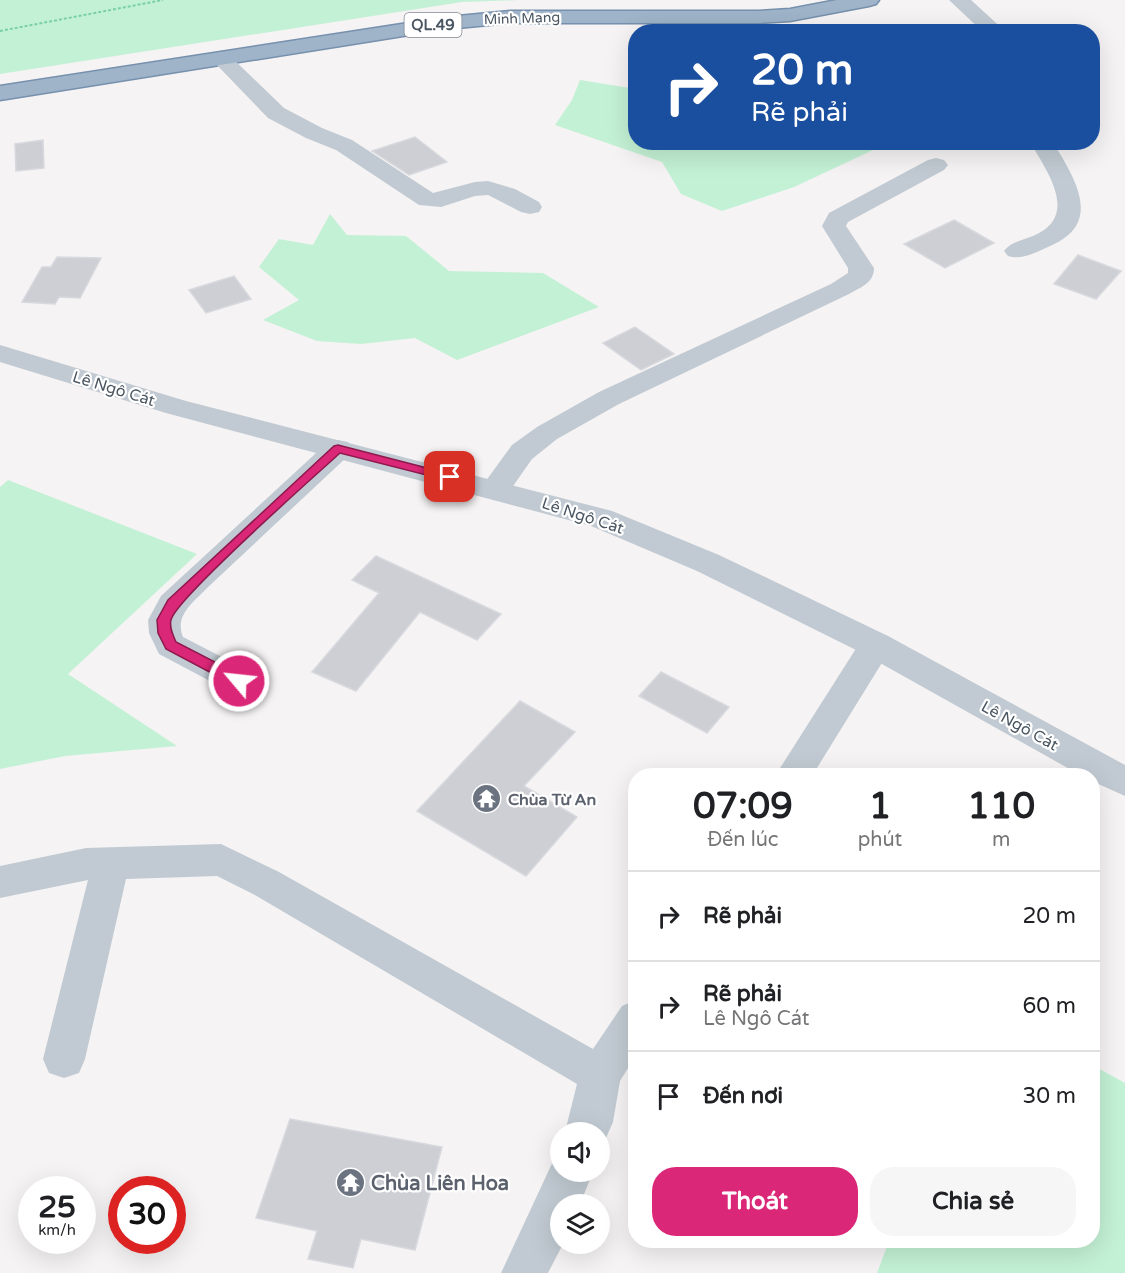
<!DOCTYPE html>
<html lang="vi">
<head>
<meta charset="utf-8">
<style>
  :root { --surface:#fff; --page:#f6f6f6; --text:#202124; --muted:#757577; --line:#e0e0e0; --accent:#db2777 }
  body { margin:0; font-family:"Varela Round",sans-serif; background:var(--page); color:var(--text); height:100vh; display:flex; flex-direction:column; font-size:22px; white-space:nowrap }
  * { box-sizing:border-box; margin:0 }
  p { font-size:20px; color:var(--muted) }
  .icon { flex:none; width:33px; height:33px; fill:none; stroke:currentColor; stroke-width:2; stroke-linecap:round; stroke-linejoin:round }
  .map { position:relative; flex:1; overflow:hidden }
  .side { position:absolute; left:628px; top:768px; width:472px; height:480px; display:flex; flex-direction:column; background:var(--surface); border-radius:24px; box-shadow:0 6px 24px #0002 }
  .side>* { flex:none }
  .hud { position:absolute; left:628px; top:24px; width:472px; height:126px; border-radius:24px; box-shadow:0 6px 24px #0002; background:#1a4fa0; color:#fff; overflow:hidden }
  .buttons { position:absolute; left:550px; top:1122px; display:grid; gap:12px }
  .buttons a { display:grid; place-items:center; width:60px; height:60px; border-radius:50%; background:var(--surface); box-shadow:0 6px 24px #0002; font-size:30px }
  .speed { position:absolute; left:18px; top:1176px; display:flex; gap:12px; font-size:30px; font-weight:700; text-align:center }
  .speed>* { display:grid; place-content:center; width:78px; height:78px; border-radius:50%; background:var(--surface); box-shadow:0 6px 24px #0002; line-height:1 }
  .speed small { font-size:15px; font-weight:400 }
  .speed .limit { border:9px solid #d22; background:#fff; color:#111 }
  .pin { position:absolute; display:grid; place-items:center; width:51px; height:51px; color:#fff; margin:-26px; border-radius:12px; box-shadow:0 3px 9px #0006 }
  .me { position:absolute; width:66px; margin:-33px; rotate:298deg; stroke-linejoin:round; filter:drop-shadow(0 0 4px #0008) }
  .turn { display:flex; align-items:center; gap:21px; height:126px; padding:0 24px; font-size:27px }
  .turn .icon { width:78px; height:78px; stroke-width:2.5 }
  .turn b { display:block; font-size:42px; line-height:51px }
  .eta { display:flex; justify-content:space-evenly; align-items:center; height:102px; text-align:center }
  .eta b { font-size:36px; font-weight:800; line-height:42px }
  .button { display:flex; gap:12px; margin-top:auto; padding:12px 24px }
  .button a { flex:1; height:69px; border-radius:24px; background:var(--accent); color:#fff; font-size:24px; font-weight:800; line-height:69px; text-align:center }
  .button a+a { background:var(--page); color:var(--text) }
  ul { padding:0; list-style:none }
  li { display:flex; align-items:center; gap:18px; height:90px; padding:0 24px; border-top:2px solid var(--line) }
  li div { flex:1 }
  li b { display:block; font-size:22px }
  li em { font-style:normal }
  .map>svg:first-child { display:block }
</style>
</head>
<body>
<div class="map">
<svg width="1125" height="1273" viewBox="0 0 1125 1273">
  <rect width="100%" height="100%" fill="#f5f3f3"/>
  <!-- green -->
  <path fill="#c3f1d5" d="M 0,0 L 519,0 L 462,2 L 0,74 Z
    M 580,80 L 636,89 L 636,142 L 880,143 L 871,151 L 794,187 L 722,211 L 681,194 L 662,162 L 555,125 L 572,100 Z
    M 330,214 L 347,235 L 406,236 L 449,271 L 543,273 L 599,307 L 457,360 L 415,338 L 361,344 L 317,341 L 263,320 L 299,300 L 259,267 L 279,239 L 313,245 Z
    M 8,480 L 197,554 L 68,674 L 177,746 L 65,756 L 0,769 L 0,487 Z
    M 1094,1066 L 1125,1083 L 1125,1273 L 877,1273 L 889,1241 L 1094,1240 Z"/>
  <!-- building -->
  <path fill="#cdcfd5" stroke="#d7d9de" stroke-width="1.5" d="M 415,137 L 447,162 L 409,175 L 372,151 Z
    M 43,140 L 44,168 L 16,171 L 15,144 Z
    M 954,220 L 994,243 L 945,268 L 904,244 Z
    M 1078,255 L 1121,271 L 1096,299 L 1054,284 Z
    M 57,257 L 101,258 L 80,298 L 59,297 L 55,304 L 22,302 L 42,267 L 51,267 Z
    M 234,276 L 251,299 L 206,313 L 189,290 Z
    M 635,327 L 674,354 L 641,370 L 603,343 Z
    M 376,556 L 501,614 L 477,640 L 420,612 L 356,691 L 312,672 L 379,593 L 352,580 Z
    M 661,672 L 729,707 L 707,733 L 639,696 Z
    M 520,701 L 575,732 L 524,786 L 577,817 L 526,876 L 417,811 Z
    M 290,1119 L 442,1147 L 415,1250 L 361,1239 L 353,1268 L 308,1259 L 317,1231 L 256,1218 Z"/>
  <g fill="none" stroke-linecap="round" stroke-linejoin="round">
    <defs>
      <path id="trunk" d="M 837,0 L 879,0 L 876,4 L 869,6 L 790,21 L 759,23 L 511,23 L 447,29 L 0,100 L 0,86 L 447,17 L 511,11 L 759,11 L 790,9 Z"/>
    </defs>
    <!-- trunk casing -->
    <use href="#trunk" stroke="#7690ad" stroke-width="3"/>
    <!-- path -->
    <path stroke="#7ad0a6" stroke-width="2" stroke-dasharray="3 2" stroke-linecap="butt" d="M 0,31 L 163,0"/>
    <!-- minor -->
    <path fill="#c1cad2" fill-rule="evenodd" d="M 949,0 L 971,0 L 1006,32 L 983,32 Z
      M 221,52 L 228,54 L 284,108 L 322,128 L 352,140 L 433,193 L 475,182 L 488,181 L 515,189 L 539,202 L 542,207 L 539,212 L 530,214 L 521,212 L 488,195 L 475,196 L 441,207 L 419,205 L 336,150 L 306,138 L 268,118 L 214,62 L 210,58 L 214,54 Z
      M 1030,142 L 1053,142 C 1075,179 1105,224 1048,247 C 1035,253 1022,260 1008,256 L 1004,251 C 1011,242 1023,240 1033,236 C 1080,216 1048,173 1030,142 Z
      M 936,158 L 944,160 L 948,165 L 944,170 L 848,222 L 846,226 L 874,268 C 874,283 861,287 849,294 L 619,404 L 557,439 L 532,459 L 506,496 L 495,499 L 484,496 L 480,489 L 512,445 L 537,427 L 599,392 L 831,284 L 848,273 L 848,268 L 822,226 L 829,213 L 928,160 Z
      M 338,440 L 348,442 L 353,449 L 348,456 L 207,588 C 194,602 174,615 183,637 L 251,672 L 256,681 L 251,690 L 239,694 L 227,690 L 159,654 L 149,633 L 148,620 L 161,596 L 328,442 Z
      M 876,633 L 888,636 L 893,645 L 812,776 L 775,776 L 864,636 Z
      M 221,844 L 279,872 L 593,1049 L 622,1006 L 636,1000 L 636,1055 L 620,1081 L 613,1122 L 602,1147 L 600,1148 L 600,1132 L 565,1132 L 577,1084 L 253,894 L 217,876 L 126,879 L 85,1059 L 79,1073 L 64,1078 L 49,1073 L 43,1059 L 88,880 L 0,898 L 0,866 L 86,848 Z
      M 561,1155 L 561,1172 L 593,1172 L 580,1204 L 561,1204 L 563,1244 L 548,1273 L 501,1273 L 555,1157 Z"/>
    <!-- tertiary -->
    <path fill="#c1cad2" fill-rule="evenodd" d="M 0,345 L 186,401 L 612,511 L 719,555 L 888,636 L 1125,765 L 1125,796 L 1094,782 L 1094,776 L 1082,776 L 864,654 L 697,571 L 591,526 L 166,413 L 0,362 Z"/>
    <!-- trunk -->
    <use href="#trunk" fill="#9fb4c9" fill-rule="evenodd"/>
  </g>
  <!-- route -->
  <path fill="#db2777" stroke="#8e194d" stroke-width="1.5" d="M 338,445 L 454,475 L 456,477 L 450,481 L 340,453 C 315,476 175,599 171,620 C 169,627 173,635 176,642 L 244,677 L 246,681 L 244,685 L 234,685 L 166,649 L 158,633 L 157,620 L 168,600 L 334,446 Z"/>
  <!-- icons -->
  <defs>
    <symbol id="temple-disc" viewBox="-11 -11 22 22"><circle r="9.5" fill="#6b7280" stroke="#fff"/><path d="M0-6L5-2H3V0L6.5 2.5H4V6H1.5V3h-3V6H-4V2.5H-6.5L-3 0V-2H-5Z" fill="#fff"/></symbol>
  </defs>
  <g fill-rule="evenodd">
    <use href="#temple-disc" x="470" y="782" width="33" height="33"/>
    <use href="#temple-disc" x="334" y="1166" width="33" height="33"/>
  </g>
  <g text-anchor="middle" stroke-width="4.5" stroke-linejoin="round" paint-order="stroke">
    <!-- far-street labels -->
    <g font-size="14" fill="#4a5661" stroke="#fff">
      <text transform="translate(522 18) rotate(-2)" y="5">Minh Mạng</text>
    </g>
    <!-- shield labels -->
    <rect fill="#fff" stroke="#808990" stroke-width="1.5" x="404.5" y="13" width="57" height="24" rx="4.5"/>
    <g font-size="15" font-weight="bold" fill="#4a5661">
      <text x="433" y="30">QL.49</text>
    </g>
    <!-- street labels -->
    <g font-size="16" fill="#4a5661" stroke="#fff">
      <text transform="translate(114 388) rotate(17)" y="6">Lê Ngô Cát</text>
      <text transform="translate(583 515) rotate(18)" y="6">Lê Ngô Cát</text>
      <text transform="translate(1020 725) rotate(29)" y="6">Lê Ngô Cát</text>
    </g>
    <!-- worship labels -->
    <g font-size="16" font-weight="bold" fill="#5b616d" stroke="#fff" text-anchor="start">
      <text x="508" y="805">Chùa Từ An</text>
    </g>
    <!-- near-worship labels -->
    <g font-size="20" font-weight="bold" fill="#5b616d" stroke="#fff" text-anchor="start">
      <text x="371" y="1190">Chùa Liên Hoa</text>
    </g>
  </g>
</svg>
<div class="buttons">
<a><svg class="icon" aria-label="sound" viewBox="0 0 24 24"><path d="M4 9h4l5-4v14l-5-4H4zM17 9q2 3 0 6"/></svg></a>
<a><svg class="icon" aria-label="layers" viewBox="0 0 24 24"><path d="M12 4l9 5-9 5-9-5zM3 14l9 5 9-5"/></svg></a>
</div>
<div class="speed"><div>25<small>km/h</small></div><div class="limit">30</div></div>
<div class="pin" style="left:450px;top:477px;background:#d93025"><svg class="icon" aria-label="arrive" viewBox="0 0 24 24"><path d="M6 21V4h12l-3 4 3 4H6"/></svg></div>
<svg class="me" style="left:239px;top:681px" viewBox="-20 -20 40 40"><circle r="17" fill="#db2777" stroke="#fff" stroke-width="3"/><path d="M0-11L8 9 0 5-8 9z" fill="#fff"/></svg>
<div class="hud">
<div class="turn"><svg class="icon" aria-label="right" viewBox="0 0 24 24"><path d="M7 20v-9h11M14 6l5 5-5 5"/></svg><div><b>20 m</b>Rẽ phải</div></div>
</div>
<section class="side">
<div class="eta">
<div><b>07:09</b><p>Đến lúc</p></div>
<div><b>1</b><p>phút</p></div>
<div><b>110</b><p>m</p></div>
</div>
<ul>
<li><svg class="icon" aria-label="right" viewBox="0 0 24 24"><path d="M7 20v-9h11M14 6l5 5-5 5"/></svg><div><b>Rẽ phải</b></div><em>20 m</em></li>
<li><svg class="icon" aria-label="right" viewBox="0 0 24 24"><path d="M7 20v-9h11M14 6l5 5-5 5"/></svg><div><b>Rẽ phải</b><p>Lê Ngô Cát</p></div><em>60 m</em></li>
<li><svg class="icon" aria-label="arrive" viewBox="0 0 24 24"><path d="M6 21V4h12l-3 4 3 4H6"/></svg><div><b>Đến nơi</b></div><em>30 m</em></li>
</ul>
<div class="button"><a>Thoát</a><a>Chia sẻ</a></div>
</section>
</div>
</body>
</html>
